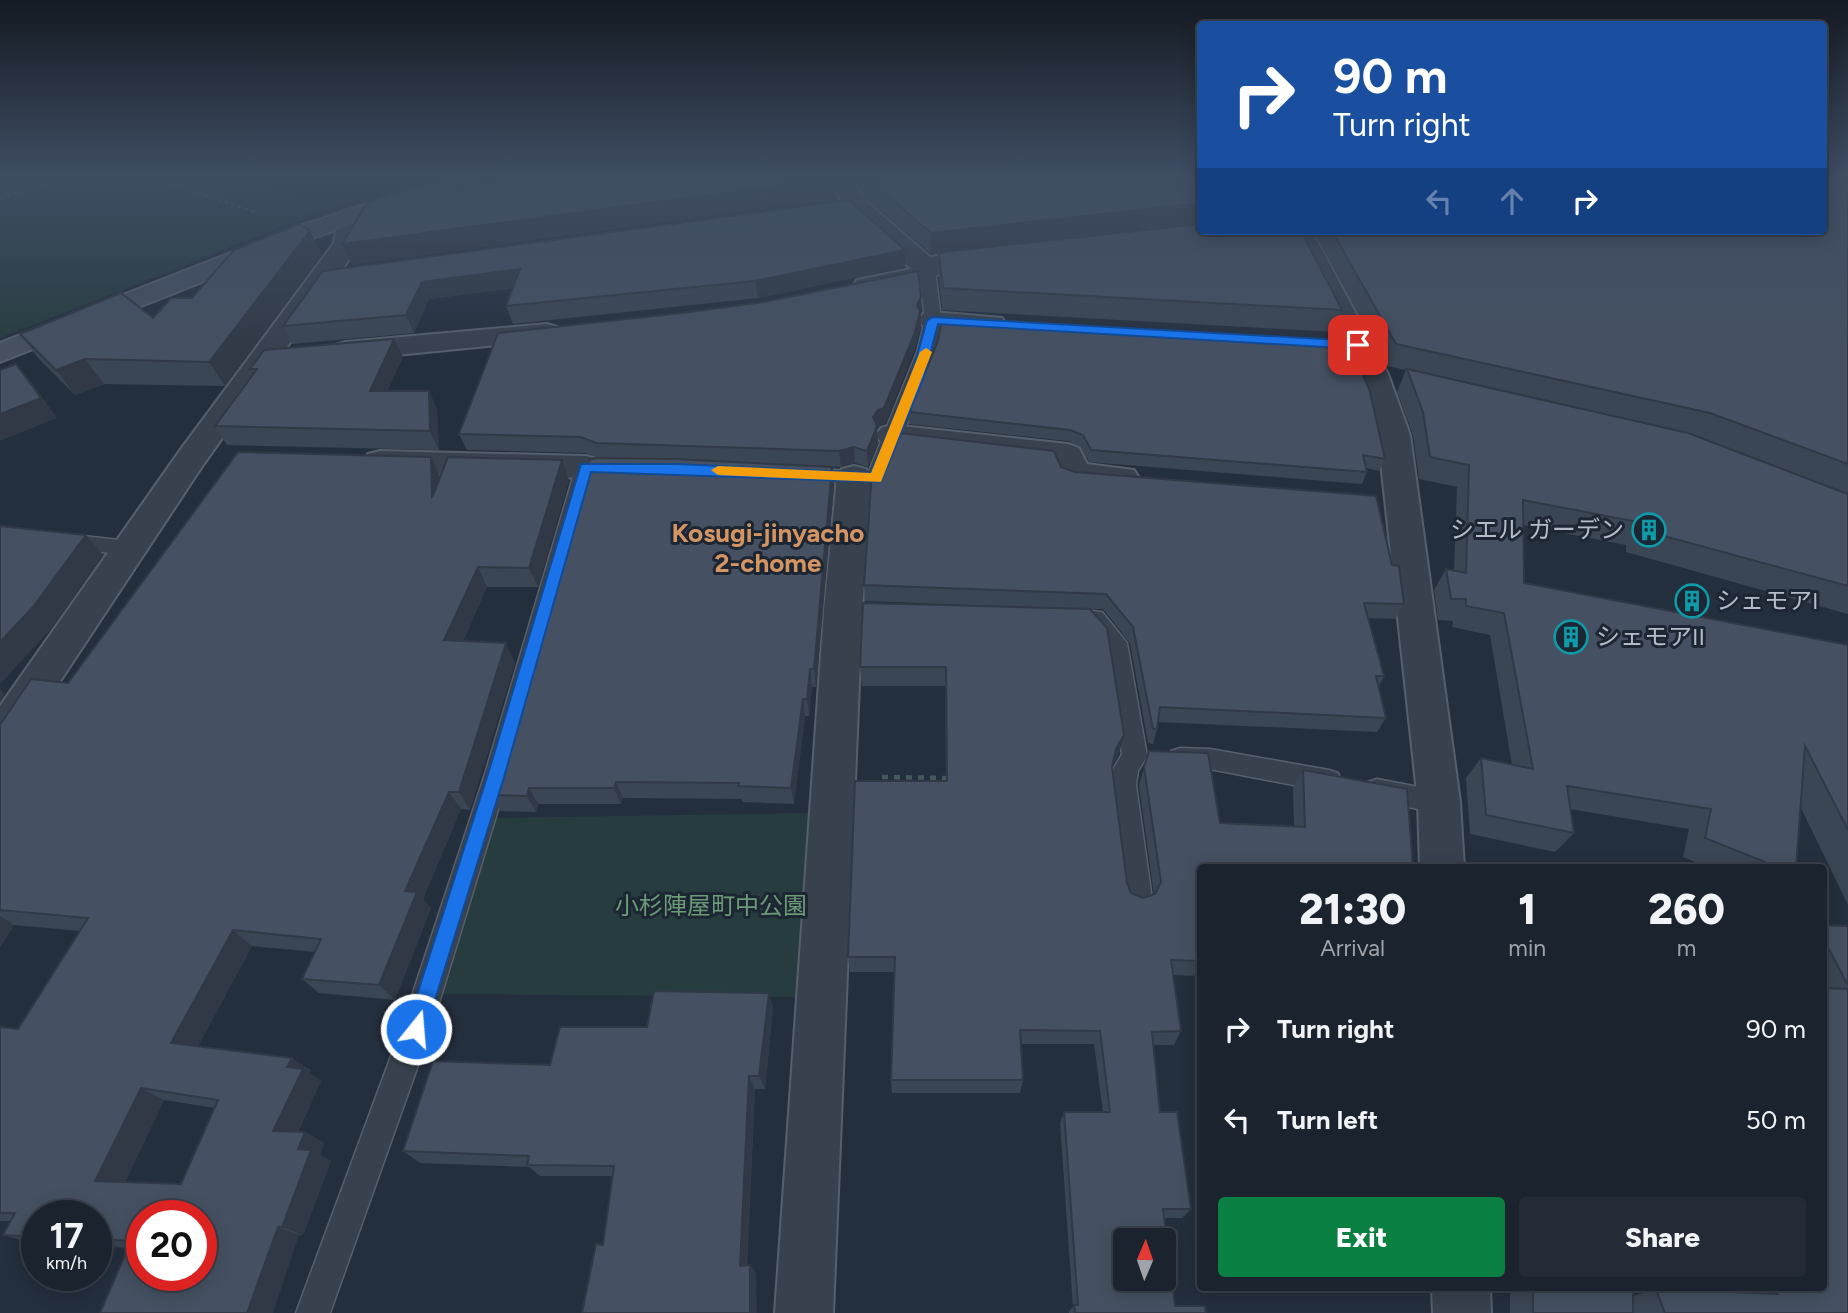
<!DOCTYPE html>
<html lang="en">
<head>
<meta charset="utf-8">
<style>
  :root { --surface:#1b232e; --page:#242b36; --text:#f1f3f6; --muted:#a0a4aa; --line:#39404a; --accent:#0b8043 }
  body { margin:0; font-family:Figtree,"Noto Sans JP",sans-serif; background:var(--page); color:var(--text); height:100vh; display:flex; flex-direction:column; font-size:26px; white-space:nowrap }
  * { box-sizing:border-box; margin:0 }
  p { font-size:23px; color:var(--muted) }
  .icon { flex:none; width:38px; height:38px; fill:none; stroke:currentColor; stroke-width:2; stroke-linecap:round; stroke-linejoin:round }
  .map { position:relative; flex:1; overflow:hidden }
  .details { position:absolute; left:1197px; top:864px; width:630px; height:427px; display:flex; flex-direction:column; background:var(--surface); border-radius:7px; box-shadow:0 4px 18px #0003,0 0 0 2px var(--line) }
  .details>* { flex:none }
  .banner { position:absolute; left:1197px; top:21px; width:630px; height:214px; border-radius:7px; box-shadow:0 4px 18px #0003,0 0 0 2px var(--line); background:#1a4fa0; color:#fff; overflow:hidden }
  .needle { width:46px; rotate:2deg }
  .tools { position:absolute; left:1113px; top:1228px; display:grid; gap:14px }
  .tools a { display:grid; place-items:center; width:63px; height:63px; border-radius:7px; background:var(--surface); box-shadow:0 4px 18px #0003,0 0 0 2px var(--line); font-size:35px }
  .speed { position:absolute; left:21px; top:1200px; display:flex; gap:14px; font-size:35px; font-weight:700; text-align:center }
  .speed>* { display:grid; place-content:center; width:91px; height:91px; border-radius:50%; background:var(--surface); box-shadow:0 4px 18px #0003,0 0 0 2px var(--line); line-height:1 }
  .speed small { font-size:18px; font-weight:400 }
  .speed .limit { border:10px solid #d22; background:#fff; color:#111 }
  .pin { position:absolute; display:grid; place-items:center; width:60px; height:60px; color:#fff; margin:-30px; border-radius:14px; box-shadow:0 4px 10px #0006 }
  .me { position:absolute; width:77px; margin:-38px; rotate:17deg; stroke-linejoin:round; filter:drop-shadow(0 0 5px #0008) }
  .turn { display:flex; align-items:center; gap:24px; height:147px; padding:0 21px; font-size:32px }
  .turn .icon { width:91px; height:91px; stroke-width:2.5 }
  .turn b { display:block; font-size:49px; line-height:60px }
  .lanes { display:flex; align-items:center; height:66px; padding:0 21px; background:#0003; justify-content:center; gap:35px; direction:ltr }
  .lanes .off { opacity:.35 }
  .eta { display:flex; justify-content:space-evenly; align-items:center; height:119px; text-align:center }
  .eta b { font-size:42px; font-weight:800; line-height:49px }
  .action { display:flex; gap:14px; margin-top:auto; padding:14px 21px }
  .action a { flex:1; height:80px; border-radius:7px; background:var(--accent); color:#fff; font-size:28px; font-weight:800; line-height:80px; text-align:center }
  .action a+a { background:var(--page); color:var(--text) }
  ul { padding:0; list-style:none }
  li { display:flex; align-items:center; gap:21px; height:91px; padding:0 21px }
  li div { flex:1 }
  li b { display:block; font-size:26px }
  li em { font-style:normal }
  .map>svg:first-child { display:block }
</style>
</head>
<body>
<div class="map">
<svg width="1848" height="1313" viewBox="0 0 1848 1313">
  <rect width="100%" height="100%" fill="#242f3e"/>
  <!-- green -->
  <path fill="#263c3f" d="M 0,175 L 219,175 L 334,206 L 0,338 Z
    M 810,813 L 796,997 L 435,994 L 495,818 Z"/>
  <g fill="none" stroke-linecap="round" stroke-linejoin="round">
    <defs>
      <path id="lane" d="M 927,264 L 935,269 L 941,320 L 935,352 L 886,478 L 883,483 L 876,485 L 794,480 L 791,475 L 794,470 L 801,469 L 869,471 L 917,352 L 925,320 L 919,269 Z
        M 586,461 L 613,463 L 616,468 L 613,473 L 594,474 L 509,774 L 431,1029 L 330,1313 L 296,1313 L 401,1029 L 485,774 L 576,467 L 579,462 Z
        M 0,527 L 129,541 L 136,543 L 139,548 L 136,553 L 129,555 L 0,541 Z
        M 1084,610 L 1102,612 L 1127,643 L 1147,756 L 1138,771 L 1136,785 L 1152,899 L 1148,908 L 1138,912 L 1128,908 L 1124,899 L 1110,785 L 1114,768 L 1122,754 L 1105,646 L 1088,626 L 1076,624 L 1073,618 L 1076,612 Z
        M 1180,748 L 1210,749 L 1329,770 L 1338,773 L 1341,781 L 1338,789 L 1329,792 L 1210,769 L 1180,768 L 1171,765 L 1168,758 L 1171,751 Z
        M 1377,779 L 1439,791 L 1448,794 L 1452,802 L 1448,810 L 1439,813 L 1377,801 L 1368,798 L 1364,790 L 1368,782 Z"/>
      <path id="street" d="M 825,175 L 849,175 L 866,201 L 930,257 L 990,249 L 999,251 L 1003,257 L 999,263 C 982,267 963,266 945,271 C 938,272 934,279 927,282 C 912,288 872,295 857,292 L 853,286 L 857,280 L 911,269 L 848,211 Z
        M 351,209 L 360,212 L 364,217 L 360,244 L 203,465 L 14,751 L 0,756 L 0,706 L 181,449 L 334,243 L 338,217 L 342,212 Z
        M 1286,231 L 1312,231 L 1388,374 L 1410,435 L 1460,802 L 1464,868 L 1420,868 L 1418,802 L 1378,435 L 1358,374 Z
        M 933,312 L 1002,318 L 1006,324 L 1002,330 L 992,333 L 923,326 L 919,320 L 923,314 Z
        M 547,324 L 557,327 L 561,333 L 557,339 L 346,360 L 336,357 L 331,351 L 336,345 L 346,342 Z
        M 892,425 L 1068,444 L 1079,448 L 1087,464 L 1134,470 L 1139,478 L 1134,486 C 1112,492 1083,488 1061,482 L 1054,464 L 881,442 L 876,435 L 881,428 Z
        M 380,451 L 586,456 L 598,459 L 602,467 L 598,475 L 586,478 L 380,473 L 368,470 L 364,462 L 368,454 Z
        M 854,466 L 866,469 L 871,477 L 862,611 L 833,1313 L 775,1313 L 824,611 L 837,477 L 842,469 Z
        M 1432,1288 L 1490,1288 L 1491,1313 L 1433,1313 Z"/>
      <path id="secondary" d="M 457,175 L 492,175 L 488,180 L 318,236 L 0,362 L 0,343 L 300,226 Z"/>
    </defs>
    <!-- lane casing -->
    <use href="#lane" stroke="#565f6c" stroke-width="3"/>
    <!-- street casing -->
    <use href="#street" stroke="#565f6c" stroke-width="4"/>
    <!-- secondary casing -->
    <use href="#secondary" stroke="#565f6c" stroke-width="4"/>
    <!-- path-far1 -->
    <path stroke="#44595c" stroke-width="2.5" stroke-dasharray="3.5 3.5" stroke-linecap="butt" d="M 145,175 L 258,213
      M 0,198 L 81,175"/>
    <!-- path -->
    <path stroke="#44595c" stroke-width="4.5" stroke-dasharray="6 6" stroke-linecap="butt" d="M 882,777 L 950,778"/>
    <!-- lane -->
    <use href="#lane" fill="#38414e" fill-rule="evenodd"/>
    <!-- street -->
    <use href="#street" fill="#38414e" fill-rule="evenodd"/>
    <!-- secondary -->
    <use href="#secondary" fill="#465061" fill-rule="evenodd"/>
  </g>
  <!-- wall -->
  <path fill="#3b4654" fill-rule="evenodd" d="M 851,175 L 1200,175 L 1200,231 L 1342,310 L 1335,332 L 942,310 L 939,277 L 939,255 L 942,253 L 931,254 L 868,199 Z
    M 1824,175 L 1848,175 L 1848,614 L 1626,552 L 1626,545 L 1523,525 L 1524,583 L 1848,645 L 1848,905 L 1800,806 L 1796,868 L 1710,868 L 1683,857 L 1689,829 L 1570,809 L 1574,833 L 1555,852 L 1470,834 L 1466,778 L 1481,758 L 1512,765 L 1490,635 L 1452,627 L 1453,621 L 1438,620 L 1434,590 L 1446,569 L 1454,570 L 1457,487 L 1419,479 L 1413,435 L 1397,392 L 1406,370 L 1387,366 L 1313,231 L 1824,231 Z
    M 322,255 L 225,386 L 104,384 L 75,395 L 39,359 L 20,334 L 153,318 L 192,298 Z
    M 905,267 L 758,298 L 513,324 L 506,306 L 513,288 L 429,299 L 414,333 L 292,344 L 283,326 L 323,271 Z
    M 921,312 L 921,327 L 914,351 L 885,424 L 879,426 L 877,429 L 878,442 L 868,467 L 855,463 L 841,467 L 802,466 L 834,485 L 816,687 L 812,687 L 809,716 L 805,716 L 794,804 L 742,802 L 742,799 L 623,798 L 621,804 L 538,804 L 536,812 L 501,811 L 491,795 L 599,458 L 586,453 L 467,450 L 459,434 L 682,313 Z
    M 938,341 L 1385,459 L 1379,471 L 1366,468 L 1367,472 L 1362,484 L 1089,462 L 1081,447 L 1068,441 L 909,424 L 909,412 Z
    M 403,357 L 387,391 L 429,391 L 437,410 L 439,450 L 227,445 L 215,426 L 253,374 L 250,369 Z
    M 562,460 L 569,480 L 538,587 L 487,587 L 463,641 L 515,663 L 470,810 L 461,809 L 423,899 L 431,908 L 395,1000 L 319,993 L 302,979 L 315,952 L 252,946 L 198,1046 L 311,1070 L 309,1073 L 321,1081 L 298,1132 L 305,1132 L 324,1143 L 320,1155 L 331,1161 L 303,1235 L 128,1248 L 96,1246 L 96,1216 L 37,1216 L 37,1244 L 3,1235 L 11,1221 L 0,1221 L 0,1027 L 18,1029 L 80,931 L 14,925 L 0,947 L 0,725 L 68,683 L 440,477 ZM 164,1100 L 215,1108 L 181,1184 L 125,1182 Z
    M 1061,467 L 1392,565 L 1404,604 L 1395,619 L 1368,618 L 1384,676 L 1379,686 L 1386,718 L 1377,732 L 1158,722 L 1157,729 L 1153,744 L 1148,743 L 1130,643 L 1103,609 L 1091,609 L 1124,735 L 1119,753 L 1112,767 L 1127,883 L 1131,893 L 1143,898 L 1154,895 L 1139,785 L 1149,751 L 1220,823 L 1294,827 L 1293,788 L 1303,770 L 1407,789 L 1200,868 L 1200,976 L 1173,975 L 1181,1031 L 1174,1045 L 1153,1045 L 1160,1112 L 1191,1209 L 1182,1218 L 1164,1218 L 1175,1306 L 1206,1313 L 1069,1313 L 1069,1311 L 1073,1307 L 1060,1123 L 1064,1112 L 1103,1112 L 1094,1044 L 1021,1044 L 1023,1080 L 1020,1093 L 892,1093 L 891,1080 L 895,972 L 850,972 L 848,957 L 946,781 L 945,686 L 862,686 L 860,667 L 1077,609 L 865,601 L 864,585 Z
    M 1824,925 L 1848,926 L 1848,1313 L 1634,1313 L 1633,1310 L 1633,1313 L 1510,1313 L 1510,1288 L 1633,1288 L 1633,1296 L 1656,1289 L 1742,1293 L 1740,1288 L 1824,1288 Z
    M 769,993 L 773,1008 L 765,1089 L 755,1089 L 747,1265 L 750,1265 L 756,1273 L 603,1245 L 612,1176 L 540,1176 L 529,1167 L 420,1163 L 403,1151 L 550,1065 L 647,1027 Z"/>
  <!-- shaded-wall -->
  <path fill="#303945" d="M 835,178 L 837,199 L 352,265 L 342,244 Z
    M 1200,203 L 1200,223 L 931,254 L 931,233 Z
    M 310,231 L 322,255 L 225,386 L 209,362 Z
    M 905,250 L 905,267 L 758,298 L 755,281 Z
    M 520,269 L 526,287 L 429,299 L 414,333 L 406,315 L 422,282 Z
    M 921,296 L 921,327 L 914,351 L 885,424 L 879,426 L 877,429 L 878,442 L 868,467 L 867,451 L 873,417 L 878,410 L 917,306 Z
    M 394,339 L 403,357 L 379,409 L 370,391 Z
    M 85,359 L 104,384 L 75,395 L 56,370 Z
    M 16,364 L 32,383 L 57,418 L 0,441 L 0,414 Z
    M 429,391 L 437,410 L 439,450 L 430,431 Z
    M 854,447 L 855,463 L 841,467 L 839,451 Z
    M 431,457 L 440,477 L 432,498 Z
    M 562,460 L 569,480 L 538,587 L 529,568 Z
    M 832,467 L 834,485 L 816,687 L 814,669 Z
    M 86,535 L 103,555 L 53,627 L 0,684 L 0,642 Z
    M 478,567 L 487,587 L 454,660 L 444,640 Z
    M 506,643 L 515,663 L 470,810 L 459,792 Z
    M 810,669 L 812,687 L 809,716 L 807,699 Z
    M 0,689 L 5,694 L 0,702 Z
    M 803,699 L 805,716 L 794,804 L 791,788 Z
    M 1124,735 L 1119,753 L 1111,767 L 1116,749 Z
    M 616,782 L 623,798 L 621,804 L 614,788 Z
    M 529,788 L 538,804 L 536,812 L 527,796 Z
    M 449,792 L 461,809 L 423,899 L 431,908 L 395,1000 L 379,985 L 405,891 Z
    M 0,916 L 14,925 L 0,947 Z
    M 233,930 L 252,946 L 193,1056 L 171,1043 Z
    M 769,993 L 773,1008 L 765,1089 L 759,1076 Z
    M 292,1058 L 311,1070 L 309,1073 L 321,1081 L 293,1142 L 273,1131 L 287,1067 Z
    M 749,1076 L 755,1089 L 746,1274 L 740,1266 Z
    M 141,1088 L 164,1100 L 121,1191 L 95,1181 Z
    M 305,1132 L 324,1143 L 320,1155 L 331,1161 L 303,1235 L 282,1227 L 298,1149 Z
    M 278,1227 L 299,1235 L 273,1313 L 247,1313 Z
    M 750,1265 L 756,1273 L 757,1313 L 750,1313 Z"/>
  <!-- building -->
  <path fill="#455162" stroke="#303945" stroke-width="2" fill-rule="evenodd" d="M 509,175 L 833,175 L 835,178 L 342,244 L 367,203 L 428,183 L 440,195 L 492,181 L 491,177 Z
    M 864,175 L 1200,175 L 1200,203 L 931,233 L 867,178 Z
    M 1824,175 L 1837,175 L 1837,184 L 1848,194 L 1848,464 L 1710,413 L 1396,344 L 1332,231 L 1824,231 Z
    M 849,200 L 905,250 L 755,281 L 506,306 L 520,269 L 422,282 L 406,315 L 283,326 L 323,271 Z
    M 299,224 L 310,231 L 209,362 L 85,359 L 56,370 L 20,334 L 121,293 L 153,318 L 171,298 L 192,298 L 234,250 Z
    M 1200,224 L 1200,231 L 1301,231 L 1342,310 L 943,288 L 939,255 L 943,252 Z
    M 918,271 L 921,296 L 917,306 L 920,311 L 914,335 L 884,408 L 878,410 L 873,417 L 877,426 L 867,451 L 854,447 L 839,451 L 596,443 L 581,437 L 459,434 L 498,333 L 682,313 L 764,302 Z
    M 942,319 L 1351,344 L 1370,392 L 1385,459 L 1363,455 L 1367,472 L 1091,450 L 1083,435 L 1070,430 L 909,412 L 938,341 Z
    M 394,339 L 370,391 L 429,391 L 430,431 L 215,426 L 257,369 L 250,369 L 264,350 Z
    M 16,364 L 41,398 L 0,414 L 0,370 Z
    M 1407,369 L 1688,433 L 1848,494 L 1848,586 L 1642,530 L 1643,523 L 1523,500 L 1524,583 L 1848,645 L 1848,830 L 1805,746 L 1796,868 L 1780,868 L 1705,838 L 1711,809 L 1567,786 L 1574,833 L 1486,815 L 1481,758 L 1533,769 L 1504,613 L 1466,606 L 1466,599 L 1451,599 L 1446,569 L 1466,573 L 1469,465 L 1430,457 L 1423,412 Z
    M 899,433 L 1054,451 L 1061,467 L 1075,472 L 1376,496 L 1392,565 L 1399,566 L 1404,604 L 1364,603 L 1384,676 L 1376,676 L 1386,718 L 1160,707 L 1157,729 L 1153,729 L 1133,627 L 1106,594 L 864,585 L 872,472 L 885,468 Z
    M 238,452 L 431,457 L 432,498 L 448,457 L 562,460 L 529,568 L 478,567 L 444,640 L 506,643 L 459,792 L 449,792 L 405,891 L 417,892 L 379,985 L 302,979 L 321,939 L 233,930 L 171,1043 L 292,1058 L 287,1067 L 303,1069 L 273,1131 L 305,1132 L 298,1149 L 311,1150 L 282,1227 L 278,1227 L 247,1313 L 100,1313 L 131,1241 L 96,1239 L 96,1216 L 37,1216 L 37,1237 L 3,1235 L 15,1213 L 0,1213 L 0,1027 L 18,1029 L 88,918 L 0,910 L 0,725 L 31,679 L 68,683 ZM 141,1088 L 218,1100 L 181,1184 L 95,1181 ZM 142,1216 L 201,1216 L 201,1276 L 142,1276 Z
    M 595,458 L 674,459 L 832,467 L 814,669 L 810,669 L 807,699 L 803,699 L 791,788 L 738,786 L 739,783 L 616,782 L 614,788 L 529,788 L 527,796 L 491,795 L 589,460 Z
    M 0,526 L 86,535 L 33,607 L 0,642 Z
    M 863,603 L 1090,609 L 1107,628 L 1124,735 L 1116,749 L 1112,767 L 1127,883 L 1131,893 L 1143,898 L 1155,894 L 1161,882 L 1144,767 L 1149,751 L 1208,753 L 1220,823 L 1305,827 L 1303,770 L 1407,789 L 1413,868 L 1200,868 L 1200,961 L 1171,960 L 1181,1031 L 1152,1032 L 1160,1112 L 1177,1112 L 1191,1209 L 1163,1209 L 1175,1306 L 1205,1306 L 1206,1313 L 1075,1313 L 1074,1305 L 1078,1305 L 1064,1112 L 1110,1112 L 1100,1031 L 1020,1030 L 1023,1080 L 891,1080 L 895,957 L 848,957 L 855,781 L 947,781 L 946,667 L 860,667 ZM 1125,1241 L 1164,1241 L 1164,1279 L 1125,1279 Z
    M 1824,925 L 1848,926 L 1848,985 L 1824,940 Z
    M 1824,988 L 1848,989 L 1848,1313 L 1665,1313 L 1656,1289 L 1778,1294 L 1776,1288 L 1824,1288 Z
    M 654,991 L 769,993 L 759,1076 L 749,1076 L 740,1266 L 750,1265 L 750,1313 L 582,1313 L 596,1244 L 603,1245 L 614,1166 L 527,1165 L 529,1156 L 403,1151 L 433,1061 L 550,1065 L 560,1027 L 647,1027 Z
    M 1533,1288 L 1633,1288 L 1633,1313 L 1533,1313 Z"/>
  <!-- sky -->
  <linearGradient id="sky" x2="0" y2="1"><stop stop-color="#141a22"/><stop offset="0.49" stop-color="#3f4d63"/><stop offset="1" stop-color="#3f4d63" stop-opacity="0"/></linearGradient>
  <rect width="1848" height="358" fill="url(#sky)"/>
  <!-- route -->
  <path fill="#1a73e8" stroke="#114b97" stroke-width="2" d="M 933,317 L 1358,341 L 1364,345 L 1358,349 L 938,324 L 924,377 L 881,482 L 591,472 L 505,774 L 426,1029 L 423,1036 L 416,1039 L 409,1036 L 406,1029 L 488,774 L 581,464 L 678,464 L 871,473 L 911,377 L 927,320 Z"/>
  <!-- slow -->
  <path fill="#f59e0b" d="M 926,348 L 932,352 L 881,482 L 718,475 L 711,470 L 718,466 L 871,473 L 920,352 Z"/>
  <!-- icons -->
  <defs>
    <symbol id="building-ring" viewBox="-11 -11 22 22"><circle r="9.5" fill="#1d2633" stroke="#0f9aa8" stroke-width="1.5"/><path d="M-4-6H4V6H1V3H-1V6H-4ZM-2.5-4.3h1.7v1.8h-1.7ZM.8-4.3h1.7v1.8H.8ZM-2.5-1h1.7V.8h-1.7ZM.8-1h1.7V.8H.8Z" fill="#0f9aa8"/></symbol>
  </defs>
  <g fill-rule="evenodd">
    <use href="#building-ring" x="1630" y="511" width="38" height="38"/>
    <use href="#building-ring" x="1673" y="582" width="38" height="38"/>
    <use href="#building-ring" x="1552" y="618" width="38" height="38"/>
  </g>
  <g text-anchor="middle" stroke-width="6" stroke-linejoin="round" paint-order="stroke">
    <!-- poi labels -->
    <g font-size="24" fill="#b4bcc9" stroke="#1d2633" text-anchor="start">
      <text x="1624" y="538" text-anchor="end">シエル ガーデン</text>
      <text x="1716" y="609">シェモアI</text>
      <text x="1596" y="645">シェモアII</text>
    </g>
    <!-- park labels -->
    <g font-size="24" fill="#6b9a76" stroke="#1d2633">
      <text x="711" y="914">小杉陣屋町中公園</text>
    </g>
    <!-- neighbourhood labels -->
    <g font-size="26" font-weight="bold" fill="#d59563" stroke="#1d2633">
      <text x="768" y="542">Kosugi-jinyacho<tspan x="768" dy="30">2-chome</tspan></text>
    </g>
  </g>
</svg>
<div class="tools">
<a><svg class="needle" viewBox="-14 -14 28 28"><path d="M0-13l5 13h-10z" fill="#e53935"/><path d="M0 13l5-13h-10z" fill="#a0a4aa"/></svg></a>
</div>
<div class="speed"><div>17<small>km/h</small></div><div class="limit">20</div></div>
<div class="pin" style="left:1358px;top:345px;background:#d93025"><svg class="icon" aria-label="arrive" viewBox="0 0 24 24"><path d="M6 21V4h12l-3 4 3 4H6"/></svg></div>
<svg class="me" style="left:416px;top:1029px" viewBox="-20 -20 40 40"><circle r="17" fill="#1a73e8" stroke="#fff" stroke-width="3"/><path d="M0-11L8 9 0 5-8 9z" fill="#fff"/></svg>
<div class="banner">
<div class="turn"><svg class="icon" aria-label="right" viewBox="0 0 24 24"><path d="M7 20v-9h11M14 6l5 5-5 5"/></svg><div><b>90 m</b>Turn right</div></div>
<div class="lanes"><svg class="icon off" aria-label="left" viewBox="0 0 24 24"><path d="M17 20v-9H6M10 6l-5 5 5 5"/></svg><svg class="icon off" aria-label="ahead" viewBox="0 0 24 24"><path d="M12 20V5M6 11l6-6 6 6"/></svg><svg class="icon" aria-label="right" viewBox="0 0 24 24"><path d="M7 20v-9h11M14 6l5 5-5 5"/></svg></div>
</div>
<section class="details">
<div class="eta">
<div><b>21:30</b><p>Arrival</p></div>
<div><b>1</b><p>min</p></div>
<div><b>260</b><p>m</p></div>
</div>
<ul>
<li><svg class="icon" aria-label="right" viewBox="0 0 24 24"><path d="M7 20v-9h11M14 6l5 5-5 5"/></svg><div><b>Turn right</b></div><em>90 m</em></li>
<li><svg class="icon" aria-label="left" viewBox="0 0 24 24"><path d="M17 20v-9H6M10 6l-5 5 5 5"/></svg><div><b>Turn left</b></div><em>50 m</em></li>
</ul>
<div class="action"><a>Exit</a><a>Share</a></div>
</section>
</div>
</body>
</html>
